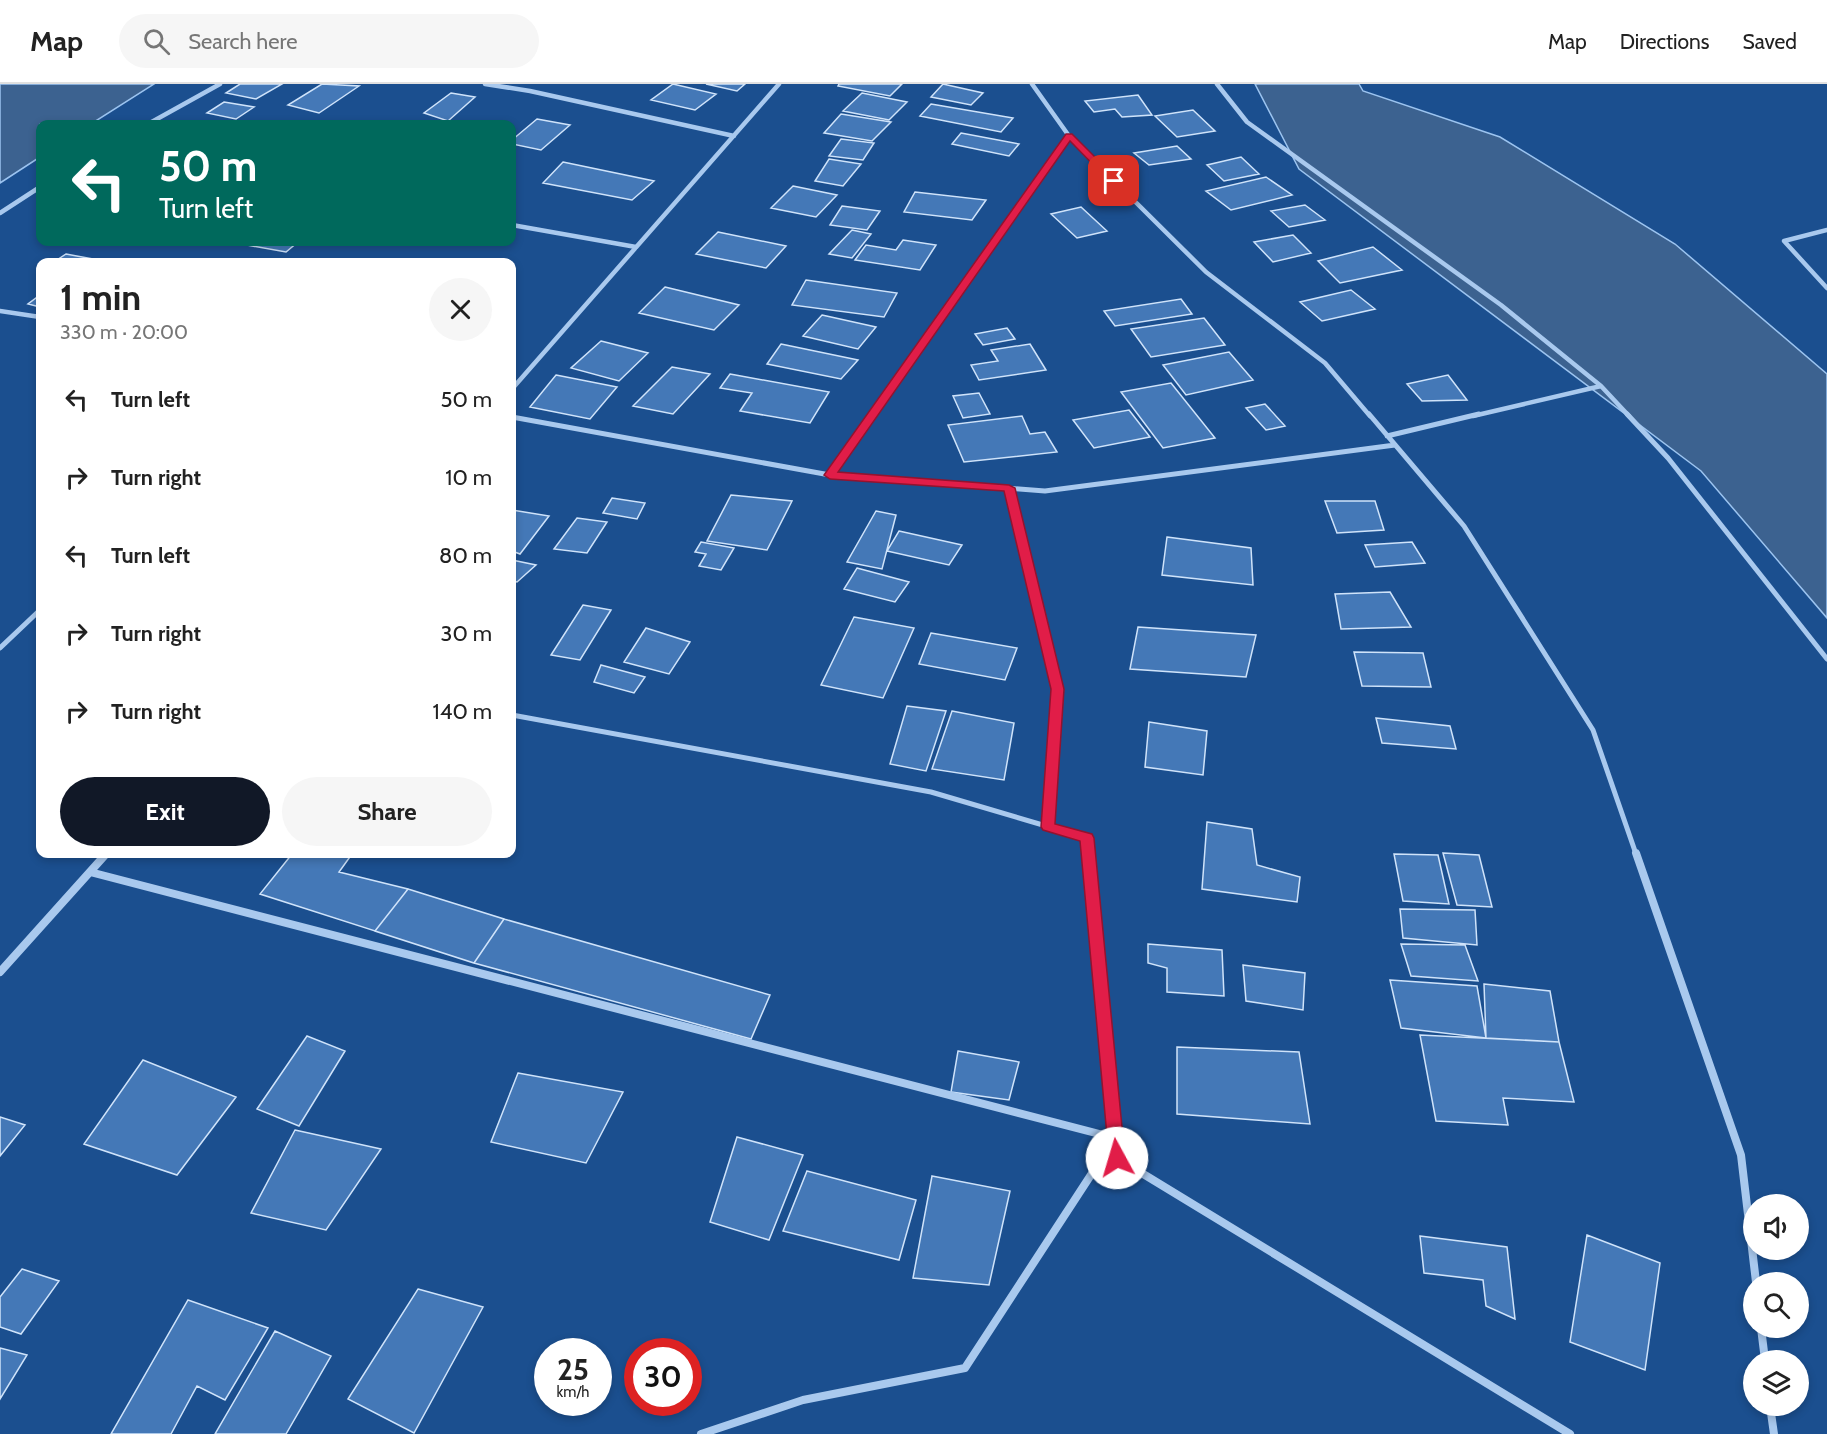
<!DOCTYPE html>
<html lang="en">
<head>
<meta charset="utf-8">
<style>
  :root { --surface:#fff; --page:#f6f6f6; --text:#222; --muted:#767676; --line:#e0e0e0; --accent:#111827 }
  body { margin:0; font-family:Cabin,sans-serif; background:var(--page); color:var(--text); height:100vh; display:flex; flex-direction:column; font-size:22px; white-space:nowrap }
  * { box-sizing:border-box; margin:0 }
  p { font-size:20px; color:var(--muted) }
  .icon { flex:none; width:33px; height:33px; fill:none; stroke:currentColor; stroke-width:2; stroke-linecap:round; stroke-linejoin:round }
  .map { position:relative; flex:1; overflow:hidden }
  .side { position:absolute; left:36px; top:174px; width:480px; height:600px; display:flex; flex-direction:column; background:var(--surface); border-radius:12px; box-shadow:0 3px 9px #0003 }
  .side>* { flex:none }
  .guide { position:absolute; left:36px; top:36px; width:480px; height:126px; border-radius:12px; box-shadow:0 3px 9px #0003; background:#00695c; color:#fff; overflow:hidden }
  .fabs { position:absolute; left:1743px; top:1110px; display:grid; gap:12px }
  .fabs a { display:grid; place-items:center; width:66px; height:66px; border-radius:50%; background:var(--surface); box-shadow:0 3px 9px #0003; font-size:30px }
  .speed { position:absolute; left:534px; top:1254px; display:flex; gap:12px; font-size:30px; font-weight:700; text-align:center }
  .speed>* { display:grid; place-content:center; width:78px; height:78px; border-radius:50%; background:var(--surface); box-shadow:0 3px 9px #0003; line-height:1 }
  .speed small { font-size:15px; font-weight:400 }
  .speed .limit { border:9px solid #d22; background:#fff; color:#111 }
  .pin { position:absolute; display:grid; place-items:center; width:51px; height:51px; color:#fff; margin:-26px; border-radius:12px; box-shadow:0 3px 9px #0006 }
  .me { position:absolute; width:66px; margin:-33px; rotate:354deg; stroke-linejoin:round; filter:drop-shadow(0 0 4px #0008) }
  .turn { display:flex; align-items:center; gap:21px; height:126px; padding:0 24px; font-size:27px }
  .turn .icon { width:78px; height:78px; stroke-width:2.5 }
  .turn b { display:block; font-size:42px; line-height:51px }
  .round { display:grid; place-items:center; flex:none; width:63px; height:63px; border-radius:32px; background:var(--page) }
  .head { display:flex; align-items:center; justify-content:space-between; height:102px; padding:0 24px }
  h1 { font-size:36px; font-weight:700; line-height:45px }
  .action { display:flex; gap:12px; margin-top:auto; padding:12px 24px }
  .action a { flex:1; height:69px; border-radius:36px; background:var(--accent); color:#fff; font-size:24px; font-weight:700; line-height:69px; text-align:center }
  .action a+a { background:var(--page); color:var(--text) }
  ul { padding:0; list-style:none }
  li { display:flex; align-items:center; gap:18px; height:78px; padding:0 24px }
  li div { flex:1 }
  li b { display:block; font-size:22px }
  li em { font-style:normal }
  header { display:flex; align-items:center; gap:36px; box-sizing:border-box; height:84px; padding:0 30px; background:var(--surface); border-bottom:2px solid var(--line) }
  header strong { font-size:28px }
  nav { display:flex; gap:33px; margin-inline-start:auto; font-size:21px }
  .search { width:420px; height:54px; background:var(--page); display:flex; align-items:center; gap:15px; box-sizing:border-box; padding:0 21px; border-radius:33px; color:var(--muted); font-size:22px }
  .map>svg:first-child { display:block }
</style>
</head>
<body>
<header>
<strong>Map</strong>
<div class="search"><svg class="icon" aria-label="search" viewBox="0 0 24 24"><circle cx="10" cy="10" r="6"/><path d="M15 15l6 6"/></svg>Search here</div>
<nav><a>Map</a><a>Directions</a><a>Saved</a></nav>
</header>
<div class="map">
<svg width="1827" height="1350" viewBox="0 0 1827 1350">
  <rect width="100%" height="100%" fill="#1b4f8f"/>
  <!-- water -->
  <path fill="#3c6290" stroke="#9cc4f0" stroke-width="1.5" d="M 0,0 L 154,0 L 91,40 L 40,40 L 40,73 L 0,99 Z
    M 1255,0 L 1359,0 L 1363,7 L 1500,53 L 1675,160 L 1827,290 L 1827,534 L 1701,387 L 1299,85 Z"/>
  <!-- building -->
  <path fill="#4478b7" stroke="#cfe3fa" stroke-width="1.5" d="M 240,0 L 282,0 L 256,15 L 226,9 Z
    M 322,0 L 359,2 L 319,29 L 288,21 Z
    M 673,0 L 716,10 L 695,26 L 651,16 Z
    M 706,0 L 745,0 L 737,7 Z
    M 839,0 L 902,0 L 890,12 L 838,2 Z
    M 943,0 L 983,9 L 971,21 L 931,13 Z
    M 451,9 L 475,13 L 448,37 L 424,29 Z
    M 862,9 L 907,18 L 889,36 L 843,27 Z
    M 1138,11 L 1152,31 L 1122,33 L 1115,25 L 1094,28 L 1085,17 Z
    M 224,18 L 254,23 L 236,35 L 207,29 Z
    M 931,20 L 1013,34 L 1001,48 L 920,32 Z
    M 1193,26 L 1215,47 L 1177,53 L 1155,32 Z
    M 841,30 L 891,38 L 872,57 L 824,49 Z
    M 537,35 L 570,41 L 541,66 L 512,60 L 512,56 Z
    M 961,49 L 1019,60 L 1009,72 L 952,60 Z
    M 841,55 L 874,59 L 863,76 L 829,72 Z
    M 1177,62 L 1191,75 L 1149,81 L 1134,69 Z
    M 1241,73 L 1259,90 L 1224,97 L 1207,81 Z
    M 829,75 L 861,80 L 843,102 L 815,97 Z
    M 563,78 L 654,97 L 632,116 L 543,99 Z
    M 1266,93 L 1292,111 L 1231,126 L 1206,107 Z
    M 793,102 L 837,111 L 816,133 L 771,124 Z
    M 915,108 L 986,116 L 972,136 L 904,128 Z
    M 1305,121 L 1325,136 L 1289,143 L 1271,127 Z
    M 842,122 L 880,127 L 867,146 L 830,141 Z
    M 1081,123 L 1107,147 L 1077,154 L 1051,130 Z
    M 852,146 L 871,150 L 852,174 L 829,170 Z
    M 718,148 L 786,162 L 766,184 L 696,170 Z
    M 1293,151 L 1311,169 L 1273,178 L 1254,158 Z
    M 903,156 L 936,161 L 920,186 L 855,176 L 866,161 L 896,166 Z
    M 250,158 L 298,158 L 286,168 L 247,161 Z
    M 1373,163 L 1402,186 L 1340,199 L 1318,177 Z
    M 66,170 L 98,176 L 95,178 L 54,178 Z
    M 806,196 L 897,209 L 884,233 L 792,221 Z
    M 665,203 L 739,221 L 714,246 L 639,229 Z
    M 1351,206 L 1375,225 L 1322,237 L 1300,218 Z
    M 40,211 L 40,223 L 28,220 Z
    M 1181,215 L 1192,230 L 1115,242 L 1104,227 Z
    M 822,231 L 876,243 L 858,265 L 803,252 Z
    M 1204,234 L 1225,261 L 1151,273 L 1131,245 Z
    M 1007,244 L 1015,255 L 983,261 L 975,250 Z
    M 601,257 L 648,269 L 619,297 L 571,284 Z
    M 781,260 L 858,276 L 841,295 L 767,280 Z
    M 1030,260 L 1046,286 L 979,296 L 971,281 L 998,277 L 991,266 Z
    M 1229,268 L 1253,296 L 1186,311 L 1163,281 Z
    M 672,283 L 710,290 L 673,330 L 633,322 Z
    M 730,290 L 829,308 L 810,339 L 740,327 L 752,309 L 720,304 Z
    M 556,291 L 617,303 L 590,335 L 530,323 Z
    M 1448,291 L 1467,316 L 1422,317 L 1407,300 Z
    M 1171,299 L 1215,354 L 1163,364 L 1121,308 Z
    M 979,309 L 990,330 L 963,334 L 953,312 Z
    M 1265,320 L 1285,342 L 1266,346 L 1246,324 Z
    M 1129,326 L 1150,353 L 1094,364 L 1073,336 Z
    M 1022,332 L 1030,350 L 1045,348 L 1057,368 L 964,378 L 948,341 Z
    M 731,411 L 792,417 L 767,466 L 707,457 Z
    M 612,414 L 645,419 L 637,435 L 603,429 Z
    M 1325,417 L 1375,417 L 1384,446 L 1337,449 Z
    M 512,426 L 549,432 L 520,470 L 512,467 Z
    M 876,427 L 896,431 L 882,485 L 847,478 Z
    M 577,434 L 607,438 L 587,469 L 554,465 Z
    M 899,447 L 962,461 L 949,481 L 887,467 Z
    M 1167,453 L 1251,464 L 1253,501 L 1162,491 Z
    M 701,458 L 734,464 L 721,486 L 699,482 L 706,470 L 695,468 Z
    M 1412,458 L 1425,479 L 1375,483 L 1365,461 Z
    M 512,476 L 536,481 L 517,498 L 512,497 Z
    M 857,484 L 909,498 L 895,518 L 844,505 Z
    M 1390,508 L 1411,543 L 1341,545 L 1335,510 Z
    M 583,521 L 611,526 L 580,576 L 551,571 Z
    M 854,533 L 914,544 L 883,614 L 821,601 Z
    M 1138,543 L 1256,551 L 1246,593 L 1130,585 Z
    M 646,544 L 690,558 L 669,590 L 624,578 Z
    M 931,549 L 1017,564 L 1005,596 L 919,580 Z
    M 1354,568 L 1423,569 L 1431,603 L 1362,602 Z
    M 601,581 L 645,593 L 634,609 L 594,598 Z
    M 907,622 L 946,627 L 926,687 L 890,680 Z
    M 952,627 L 1014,639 L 1004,696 L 932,685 Z
    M 1376,634 L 1450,642 L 1456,665 L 1382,659 Z
    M 1149,638 L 1207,647 L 1203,691 L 1145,683 Z
    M 1207,738 L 1252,745 L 1257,781 L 1300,793 L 1297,818 L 1202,805 Z
    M 1443,769 L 1479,771 L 1492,823 L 1457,821 Z
    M 292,770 L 352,770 L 339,788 L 408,805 L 375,847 L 260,810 Z
    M 1394,770 L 1438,771 L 1449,820 L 1403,817 Z
    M 408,805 L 504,835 L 474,879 L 375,847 Z
    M 1400,825 L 1475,826 L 1477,861 L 1403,854 Z
    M 504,835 L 770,911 L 751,955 L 474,879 Z
    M 1148,860 L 1222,866 L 1224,912 L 1167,908 L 1167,884 L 1148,879 Z
    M 1401,860 L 1465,861 L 1478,897 L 1411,892 Z
    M 1243,881 L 1305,889 L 1303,926 L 1246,917 Z
    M 1390,896 L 1477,902 L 1486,954 L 1401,944 Z
    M 1484,900 L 1550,907 L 1559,958 L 1486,954 Z
    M 1420,951 L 1559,958 L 1574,1018 L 1503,1014 L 1508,1041 L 1436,1037 Z
    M 307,952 L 345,967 L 299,1042 L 257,1025 Z
    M 1177,963 L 1299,968 L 1310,1040 L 1177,1030 Z
    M 958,967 L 1019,978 L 1009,1016 L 951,1008 Z
    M 143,976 L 236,1013 L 177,1091 L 84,1060 Z
    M 518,989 L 623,1008 L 586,1079 L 491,1058 Z
    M 0,1033 L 25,1041 L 0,1072 Z
    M 295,1046 L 381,1065 L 326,1146 L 251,1129 Z
    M 737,1053 L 803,1071 L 769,1156 L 710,1138 Z
    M 807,1087 L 916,1116 L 899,1176 L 783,1147 Z
    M 932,1092 L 1010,1107 L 989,1201 L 913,1194 Z
    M 1587,1151 L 1660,1179 L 1645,1286 L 1570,1258 Z
    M 1420,1152 L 1507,1163 L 1515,1235 L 1486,1222 L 1483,1196 L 1424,1189 Z
    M 22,1185 L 59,1197 L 21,1250 L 0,1243 L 0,1213 Z
    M 418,1205 L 483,1223 L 414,1349 L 348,1315 Z
    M 188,1216 L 268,1244 L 225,1316 L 197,1302 L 171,1350 L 111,1350 Z
    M 275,1247 L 331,1272 L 286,1350 L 215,1350 Z
    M 0,1264 L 27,1271 L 0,1315 Z"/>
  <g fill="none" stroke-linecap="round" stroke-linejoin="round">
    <!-- street-far2 -->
    <path stroke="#a9c9ee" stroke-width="4.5" d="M 485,0 L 530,7 L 734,52
      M 1032,0 L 1069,52 L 1206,188 L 1325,279 L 1370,332
      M 1217,0 L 1247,38 L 1501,221 L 1601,302 L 1629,332
      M 148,40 L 220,0
      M 0,129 L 40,103
      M 512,141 L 636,163
      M 1827,146 L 1784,157 L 1827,204
      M 0,227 L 40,233
      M 512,305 L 779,0
      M 872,332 L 1069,52
      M 1473,332 L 1601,302"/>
    <!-- street-far1 -->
    <path stroke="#a9c9ee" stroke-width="5" d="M 1369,330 L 1464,442 L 1593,646 L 1636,770
      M 1627,330 L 1668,374 L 1827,575
      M 512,333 L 830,391 L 1045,407 L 1395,361
      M 1387,352 L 1479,330
      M 830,391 L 873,330
      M 1009,404 L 1058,605 L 1048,743
      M 0,564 L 40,526
      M 512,631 L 931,708 L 1087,754 L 1089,770"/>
    <!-- street -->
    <path stroke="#a9c9ee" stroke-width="8" d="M 1088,769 L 1117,1074 L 1570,1350
      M 1636,769 L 1741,1071 L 1756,1198
      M 90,788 L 1115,1054 L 965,1284 L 803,1316 L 701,1350
      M 0,888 L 106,770
      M 1761,1244 L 1765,1276
      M 1770,1322 L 1774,1350"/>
  </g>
  <!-- route -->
  <path fill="#e11d48" stroke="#92132f" stroke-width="1.5" d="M 1066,50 L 1072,50 L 1119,97 L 1111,99 L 1070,57 L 838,388 L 1009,401 L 1015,404 L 1064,605 L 1055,740 L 1092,750 L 1094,754 L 1125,1074 L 1123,1080 L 1117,1082 L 1111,1080 L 1109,1074 L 1080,757 L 1043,746 L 1041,743 L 1051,605 L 1004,407 L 830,395 L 824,391 Z"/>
</svg>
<div class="fabs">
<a><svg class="icon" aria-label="sound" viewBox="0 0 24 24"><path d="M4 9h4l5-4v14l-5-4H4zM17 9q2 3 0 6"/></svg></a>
<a><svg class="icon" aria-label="search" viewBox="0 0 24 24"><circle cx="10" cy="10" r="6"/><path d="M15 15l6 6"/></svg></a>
<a><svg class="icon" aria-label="layers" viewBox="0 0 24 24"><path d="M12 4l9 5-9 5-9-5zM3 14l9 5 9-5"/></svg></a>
</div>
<div class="speed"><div>25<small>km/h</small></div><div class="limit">30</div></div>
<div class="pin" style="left:1114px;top:97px;background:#d93025"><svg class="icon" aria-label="arrive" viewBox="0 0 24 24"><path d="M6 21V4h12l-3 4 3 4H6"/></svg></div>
<svg class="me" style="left:1117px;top:1074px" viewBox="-20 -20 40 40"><circle r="19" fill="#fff"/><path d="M0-13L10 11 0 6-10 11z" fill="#e11d48"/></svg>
<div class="guide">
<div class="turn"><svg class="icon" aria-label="left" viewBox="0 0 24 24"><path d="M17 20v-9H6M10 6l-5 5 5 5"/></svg><div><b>50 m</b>Turn left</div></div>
</div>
<section class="side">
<div class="head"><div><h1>1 min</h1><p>330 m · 20:00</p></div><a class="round"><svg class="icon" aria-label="close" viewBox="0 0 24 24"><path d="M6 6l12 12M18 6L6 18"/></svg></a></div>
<ul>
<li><svg class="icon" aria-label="left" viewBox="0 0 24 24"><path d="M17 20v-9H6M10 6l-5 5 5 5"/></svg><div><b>Turn left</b></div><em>50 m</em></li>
<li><svg class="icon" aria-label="right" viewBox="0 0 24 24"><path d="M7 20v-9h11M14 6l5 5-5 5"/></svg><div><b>Turn right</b></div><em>10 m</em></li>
<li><svg class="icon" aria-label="left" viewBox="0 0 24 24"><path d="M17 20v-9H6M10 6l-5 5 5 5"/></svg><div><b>Turn left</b></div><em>80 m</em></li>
<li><svg class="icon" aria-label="right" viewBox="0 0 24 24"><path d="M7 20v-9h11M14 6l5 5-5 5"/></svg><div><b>Turn right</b></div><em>30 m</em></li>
<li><svg class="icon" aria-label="right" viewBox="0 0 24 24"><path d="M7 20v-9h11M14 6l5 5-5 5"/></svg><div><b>Turn right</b></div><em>140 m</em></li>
</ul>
<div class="action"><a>Exit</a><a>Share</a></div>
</section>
</div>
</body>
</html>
